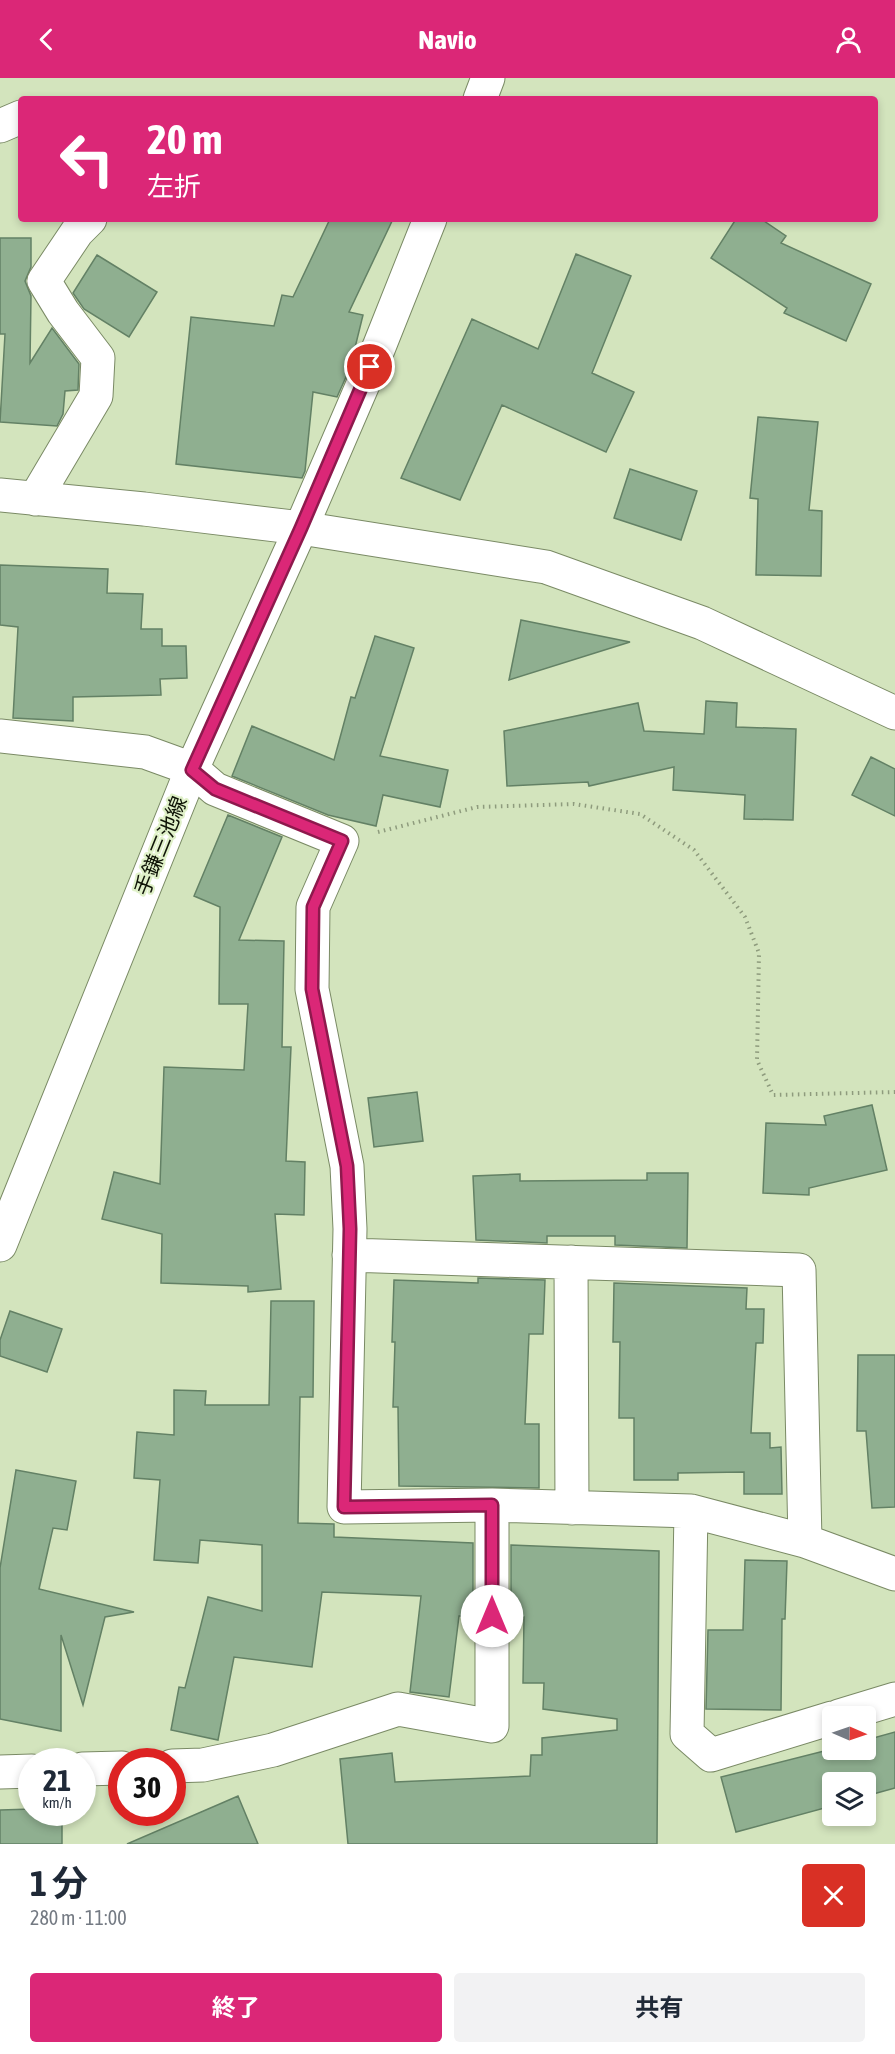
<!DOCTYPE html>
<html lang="ja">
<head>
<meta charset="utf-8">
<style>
  :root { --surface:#fff; --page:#f2f2f3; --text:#1f2937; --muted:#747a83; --accent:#db2777 }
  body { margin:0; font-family:"Asap Condensed","Noto Sans JP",sans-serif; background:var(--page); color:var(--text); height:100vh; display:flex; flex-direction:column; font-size:22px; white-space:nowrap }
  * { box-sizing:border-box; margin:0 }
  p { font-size:20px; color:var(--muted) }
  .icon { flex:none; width:33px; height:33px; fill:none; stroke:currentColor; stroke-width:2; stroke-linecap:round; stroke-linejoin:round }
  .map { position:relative; height:1766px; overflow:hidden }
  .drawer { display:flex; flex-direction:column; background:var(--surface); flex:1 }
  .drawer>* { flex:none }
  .guide { position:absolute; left:18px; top:18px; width:860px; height:126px; border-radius:6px; box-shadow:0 3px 9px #0003; background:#db2777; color:#fff; overflow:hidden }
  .needle { width:39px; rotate:92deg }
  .buttons { position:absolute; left:822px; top:1628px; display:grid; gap:12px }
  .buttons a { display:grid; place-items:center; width:54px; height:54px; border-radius:6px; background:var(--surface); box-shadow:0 3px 9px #0003; font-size:30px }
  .speed { position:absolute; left:18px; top:1670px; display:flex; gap:12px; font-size:30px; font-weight:700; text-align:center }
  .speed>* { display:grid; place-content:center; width:78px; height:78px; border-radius:50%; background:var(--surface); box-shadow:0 3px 9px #0003; line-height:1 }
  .speed small { font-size:15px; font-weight:400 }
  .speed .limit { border:9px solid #d22; background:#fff; color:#111 }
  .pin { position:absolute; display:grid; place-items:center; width:51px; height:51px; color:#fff; margin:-26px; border:3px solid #fff; border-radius:50%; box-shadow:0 2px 6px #0007 }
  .me { position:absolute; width:66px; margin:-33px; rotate:0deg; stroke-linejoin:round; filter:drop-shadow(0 0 4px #0008) }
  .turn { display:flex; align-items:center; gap:21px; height:126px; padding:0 30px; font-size:27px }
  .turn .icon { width:78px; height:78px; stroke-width:2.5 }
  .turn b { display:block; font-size:42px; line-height:51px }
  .round { display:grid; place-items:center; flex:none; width:63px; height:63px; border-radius:6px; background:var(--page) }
  .headline { display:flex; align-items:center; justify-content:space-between; height:102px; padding:0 30px }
  h1 { font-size:36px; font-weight:700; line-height:45px }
  .cta { display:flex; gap:12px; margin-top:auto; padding:12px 30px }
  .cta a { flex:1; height:69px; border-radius:6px; background:var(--accent); color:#fff; font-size:24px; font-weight:700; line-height:69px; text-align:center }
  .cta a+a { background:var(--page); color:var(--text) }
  header { display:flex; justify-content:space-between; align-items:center; height:78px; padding:0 30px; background:var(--accent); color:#fff; font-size:27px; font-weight:700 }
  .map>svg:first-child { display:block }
</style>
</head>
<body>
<header><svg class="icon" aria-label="back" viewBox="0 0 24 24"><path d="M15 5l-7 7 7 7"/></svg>Navio<svg class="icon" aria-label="person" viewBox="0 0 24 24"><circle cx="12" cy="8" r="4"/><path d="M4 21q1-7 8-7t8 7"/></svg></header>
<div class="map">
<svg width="895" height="1766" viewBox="0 0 895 1766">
  <rect width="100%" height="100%" fill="#d3e4bd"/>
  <!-- building -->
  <path fill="#8faf90" stroke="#638165" stroke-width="1.5" d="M 330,141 L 393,141 L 349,234 L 363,237 L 350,290 L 337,319 L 313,314 L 305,393 L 302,400 L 176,386 L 191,239 L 274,248 L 282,217 L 293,219 Z
    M 736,141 L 761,141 L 786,158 L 781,165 L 871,206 L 846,263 L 784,235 L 787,230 L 711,180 Z
    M 0,160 L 31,160 L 31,189 L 25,203 L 31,218 L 30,285 L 52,250 L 79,286 L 78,312 L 65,313 L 63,336 L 57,348 L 0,344 L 5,256 L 0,256 Z
    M 576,176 L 631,198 L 592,295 L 634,314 L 606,374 L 502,327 L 460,422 L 401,400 L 472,241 L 538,271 Z
    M 97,177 L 157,214 L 129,259 L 84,231 L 73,215 Z
    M 758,339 L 818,344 L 809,432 L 822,433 L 821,498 L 756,497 L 758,421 L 750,420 Z
    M 630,391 L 697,413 L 681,462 L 614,440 Z
    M 0,487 L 108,491 L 107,515 L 143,516 L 141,551 L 162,551 L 162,568 L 186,568 L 187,600 L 160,601 L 161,617 L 73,619 L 73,643 L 13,640 L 18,549 L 0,547 Z
    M 521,542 L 630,564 L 509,602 Z
    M 375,558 L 414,570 L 380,678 L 448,692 L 440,729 L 383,717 L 376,748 L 328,737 L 232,698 L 252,648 L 334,682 L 351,619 L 355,620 Z
    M 706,623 L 737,625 L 736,649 L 796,651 L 793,742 L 744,741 L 745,717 L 673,712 L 674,689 L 589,708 L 588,704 L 507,708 L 504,653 L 638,625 L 644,653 L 704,656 Z
    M 871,679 L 895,691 L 895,738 L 852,717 Z
    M 228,737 L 282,759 L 239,862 L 284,863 L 282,969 L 291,969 L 286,1083 L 305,1084 L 304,1137 L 275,1136 L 281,1211 L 248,1214 L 248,1208 L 161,1205 L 162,1156 L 102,1141 L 114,1094 L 160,1106 L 164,989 L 244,992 L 248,926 L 219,926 L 220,829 L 194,818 Z
    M 417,1014 L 423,1063 L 374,1069 L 368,1020 Z
    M 872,1027 L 887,1092 L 809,1110 L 809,1117 L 763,1115 L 766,1045 L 826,1047 L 824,1038 Z
    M 647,1095 L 688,1095 L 687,1170 L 615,1167 L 615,1158 L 547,1158 L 547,1165 L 476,1162 L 473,1098 L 520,1096 L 520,1103 L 647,1102 Z
    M 478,1200 L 545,1202 L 543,1256 L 529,1256 L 525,1346 L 539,1346 L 539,1410 L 399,1408 L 398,1329 L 393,1329 L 395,1264 L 392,1264 L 394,1202 L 478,1205 Z
    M 614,1205 L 747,1210 L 746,1231 L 764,1231 L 763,1265 L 756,1265 L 751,1355 L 770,1355 L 770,1370 L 781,1369 L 782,1416 L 744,1416 L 744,1394 L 678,1395 L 678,1402 L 634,1402 L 634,1340 L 619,1340 L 620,1264 L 613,1264 Z
    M 271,1223 L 314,1223 L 313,1319 L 300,1319 L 298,1445 L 334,1446 L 334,1459 L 473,1465 L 473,1538 L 459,1538 L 449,1619 L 410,1614 L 421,1518 L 322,1514 L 312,1589 L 234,1579 L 218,1662 L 171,1652 L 179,1609 L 185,1610 L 208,1519 L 262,1533 L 262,1467 L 200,1462 L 198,1485 L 154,1482 L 160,1402 L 134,1400 L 137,1354 L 174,1357 L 174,1312 L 206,1313 L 205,1327 L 269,1327 Z
    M 10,1233 L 62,1251 L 47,1294 L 0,1278 L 0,1262 Z
    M 858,1277 L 895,1277 L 895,1429 L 872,1430 L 866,1353 L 857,1353 Z
    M 16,1392 L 76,1403 L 67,1452 L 53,1450 L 39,1511 L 134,1534 L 105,1539 L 83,1627 L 61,1557 L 61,1653 L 0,1641 L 0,1490 Z
    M 511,1467 L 659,1473 L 657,1766 L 348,1766 L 340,1681 L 392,1675 L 395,1704 L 530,1698 L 531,1677 L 542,1677 L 542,1660 L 617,1652 L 617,1641 L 543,1631 L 544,1605 L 523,1605 L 524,1539 L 511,1539 Z
    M 745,1482 L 787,1483 L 785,1541 L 782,1541 L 781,1632 L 706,1631 L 708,1552 L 743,1552 Z
    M 895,1654 L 895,1710 L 866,1718 L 866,1704 L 832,1704 L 832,1728 L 736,1754 L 721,1699 L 832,1671 L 866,1671 L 866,1662 Z
    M 238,1718 L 258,1766 L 127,1766 L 222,1725 Z
    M 32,1731 L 32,1734 L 62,1734 L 62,1766 L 0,1766 L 0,1732 Z"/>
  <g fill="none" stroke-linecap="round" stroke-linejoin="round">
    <defs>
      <path id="minor" d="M 0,48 L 21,39
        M 0,417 L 144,431 L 301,450 L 546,489 L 702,545 L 895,635
        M 35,421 L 96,318 L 98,280 L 63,234 L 44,203 L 77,154 L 90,141
        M 0,658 L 145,674 L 192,691 L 215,711 L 342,763 L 313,829 L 312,911 L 347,1088 L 350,1151 L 344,1429 L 492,1427 L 691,1433 L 805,1463 L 895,1496
        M 349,1177 L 799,1192 L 805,1463
        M 571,1184 L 572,1430
        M 691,1433 L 687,1656 L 711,1677 L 832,1640
        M 839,1638 L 895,1621
        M 172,1688 L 203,1687 L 273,1672 L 398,1631 L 492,1648 L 492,1427
        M 82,1691 L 122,1690
        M 0,1694 L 32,1693"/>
      <path id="major" d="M 480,21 L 488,0
        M 0,1167 L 192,691 L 301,450 L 379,269 L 430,141"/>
    </defs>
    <!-- minor casing -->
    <use href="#minor" stroke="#7a8a65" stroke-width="35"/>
    <!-- major casing -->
    <use href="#major" stroke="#7a8a65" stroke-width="35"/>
    <!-- path -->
    <path stroke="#8e9b7d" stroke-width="4" stroke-dasharray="1.5 4.5" stroke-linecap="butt" d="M 378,754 L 477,729 L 574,726 L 640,736 L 694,772 L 745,839 L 759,875 L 757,982 L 773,1017 L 895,1014"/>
    <!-- minor -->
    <use href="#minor" stroke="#fff" stroke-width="33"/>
    <!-- major -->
    <use href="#major" stroke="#fff" stroke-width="33"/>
  </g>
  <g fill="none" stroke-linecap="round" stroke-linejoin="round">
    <defs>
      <path id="route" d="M 370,289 L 301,450 L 192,692 L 215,711 L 342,763 L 313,829 L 312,911 L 347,1088 L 350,1151 L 344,1429 L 492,1427 L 492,1538"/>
    </defs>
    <!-- route casing -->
    <use href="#route" stroke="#8e194d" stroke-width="15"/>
    <!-- route -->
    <use href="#route" stroke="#db2777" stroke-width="10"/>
  </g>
  <g text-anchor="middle" stroke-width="4.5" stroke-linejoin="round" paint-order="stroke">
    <!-- street labels -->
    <g font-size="21" fill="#0f1407" stroke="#e0f1c9">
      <text transform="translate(161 768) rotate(-68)" y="7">手鎌三池線</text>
    </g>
  </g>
</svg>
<div class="buttons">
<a><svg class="needle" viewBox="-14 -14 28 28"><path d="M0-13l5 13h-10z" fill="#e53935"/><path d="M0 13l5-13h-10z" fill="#747a83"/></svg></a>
<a><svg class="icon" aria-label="layers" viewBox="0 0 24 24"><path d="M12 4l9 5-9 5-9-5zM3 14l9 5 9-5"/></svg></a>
</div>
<div class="speed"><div>21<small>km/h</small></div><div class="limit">30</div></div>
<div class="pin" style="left:370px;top:289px;background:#d93025"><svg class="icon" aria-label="arrive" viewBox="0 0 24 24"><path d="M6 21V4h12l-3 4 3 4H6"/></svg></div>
<svg class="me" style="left:492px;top:1538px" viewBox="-20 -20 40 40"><circle r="19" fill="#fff"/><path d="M0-13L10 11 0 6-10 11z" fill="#db2777"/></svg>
<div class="guide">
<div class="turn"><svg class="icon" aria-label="left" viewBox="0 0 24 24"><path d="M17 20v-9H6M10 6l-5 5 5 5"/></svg><div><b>20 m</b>左折</div></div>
</div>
</div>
<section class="drawer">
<div class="headline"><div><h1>1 分</h1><p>280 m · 11:00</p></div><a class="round" style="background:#d93025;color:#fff"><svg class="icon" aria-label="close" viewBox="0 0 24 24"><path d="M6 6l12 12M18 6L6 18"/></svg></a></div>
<div class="cta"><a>終了</a><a>共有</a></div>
</section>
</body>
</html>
